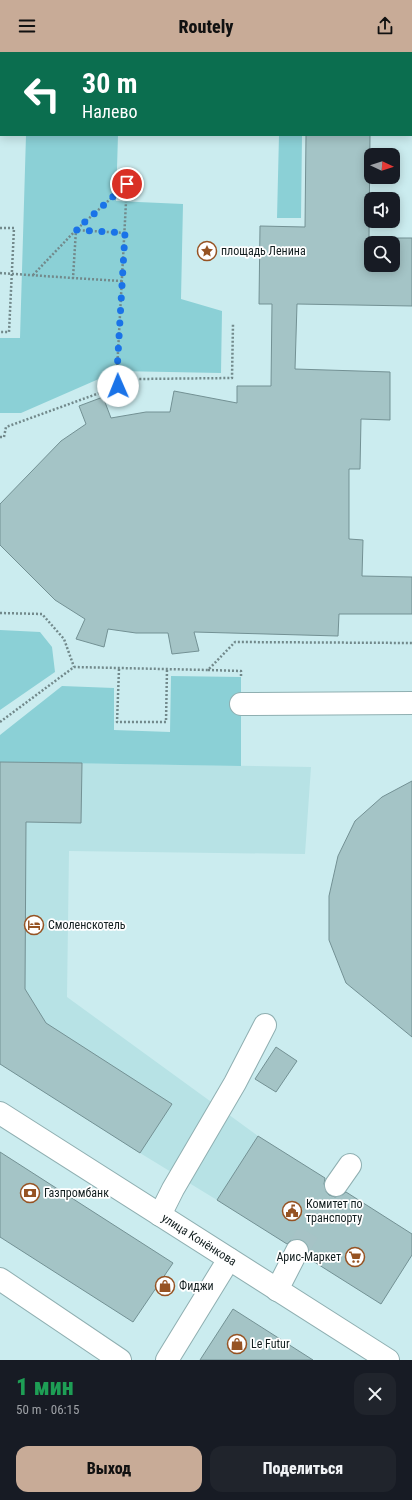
<!DOCTYPE html>
<html lang="ru">
<head>
<meta charset="utf-8">
<style>
  :root { --surface:#171b24; --page:#20242c; --text:#f1f3f6; --muted:#9ea1a6; --accent:#c8ab97 }
  body { margin:0; font-family:"Roboto Condensed",sans-serif; background:var(--page); color:var(--text); height:100vh; display:flex; flex-direction:column; font-size:15px; white-space:nowrap }
  * { box-sizing:border-box; margin:0 }
  p { font-size:13px; color:var(--muted) }
  .icon { flex:none; width:22px; height:22px; fill:none; stroke:currentColor; stroke-width:2; stroke-linecap:round; stroke-linejoin:round }
  .map { position:relative; height:1308px; overflow:hidden }
  .panel { display:flex; flex-direction:column; background:var(--surface); flex:1 }
  .panel>* { flex:none }
  .hud { position:absolute; left:0px; top:0px; width:412px; height:84px; box-shadow:0 2px 10px #0003; background:#0b6e4f; color:#fff; overflow:hidden }
  .needle { width:26px; rotate:94deg }
  .tools { position:absolute; left:364px; top:96px; display:grid; gap:8px }
  .tools a { display:grid; place-items:center; width:36px; height:36px; border-radius:8px; background:var(--surface); box-shadow:0 2px 10px #0003; font-size:20px }
  .pin { position:absolute; display:grid; place-items:center; width:34px; height:34px; color:#fff; margin:-17px; border:2px solid #fff; border-radius:50%; box-shadow:0 1px 4px #0007 }
  .me { position:absolute; width:44px; margin:-22px; rotate:359deg; stroke-linejoin:round; filter:drop-shadow(0 0 3px #0008) }
  .turn { display:flex; align-items:center; gap:14px; height:84px; padding:0 16px; font-size:18px }
  .turn .icon { width:52px; height:52px; stroke-width:2.5 }
  .turn b { display:block; font-size:28px; line-height:34px }
  .round { display:grid; place-items:center; flex:none; width:42px; height:42px; border-radius:12px; background:var(--page) }
  .summary { display:flex; align-items:center; justify-content:space-between; height:68px; padding:0 16px }
  h1 { font-size:24px; font-weight:800; line-height:30px; color:#1e9e55 }
  .cta { display:flex; gap:8px; margin-top:auto; padding:8px 16px }
  .cta a { flex:1; height:46px; border-radius:12px; background:var(--accent); color:#111; font-size:16px; font-weight:800; line-height:46px; text-align:center }
  .cta a+a { background:var(--page); color:var(--text) }
  header { display:flex; justify-content:space-between; align-items:center; height:52px; padding:0 16px; background:var(--accent); color:#111; font-size:18px; font-weight:800 }
  .map>svg:first-child { display:block }
</style>
</head>
<body>
<header><svg class="icon" aria-label="menu" viewBox="0 0 24 24"><path d="M4 6h16M4 12h16M4 18h16"/></svg>Routely<svg class="icon" aria-label="share" viewBox="0 0 24 24"><path d="M12 15V3M7 8l5-5 5 5M5 13v7h14v-7"/></svg></header>
<div class="map">
<svg width="412" height="1308" viewBox="0 0 412 1308">
  <rect width="100%" height="100%" fill="#cbecef"/>
  <!-- built -->
  <path fill="#b7e2e5" d="M 0,710 L 311,715 L 305,802 L 69,799 L 67,945 L 258,1084 L 217,1148 L 140,1101 L 0,1012 Z"/>
  <!-- green -->
  <path fill="#8bd0d6" d="M 26,83 L 118,83 L 116,149 L 183,152 L 181,247 L 222,259 L 221,321 L 117,319 L 21,361 L 0,361 L 0,286 L 20,286 Z
    M 279,83 L 302,83 L 301,166 L 277,166 Z
    M 0,578 L 40,580 L 52,595 L 55,620 L 0,658 Z
    M 171,624 L 241,625 L 241,714 L 0,710 L 0,683 L 62,634 L 114,636 L 114,678 L 170,680 Z"/>
  <!-- building -->
  <path fill="#a4c4c6" stroke="#739194" fill-rule="evenodd" d="M 306,83 L 370,83 L 369,186 L 412,186 L 412,254 L 297,252 L 295,317 L 390,320 L 390,368 L 361,367 L 360,417 L 349,417 L 349,487 L 363,488 L 362,524 L 412,525 L 412,562 L 339,562 L 338,584 L 194,580 L 199,599 L 172,602 L 168,581 L 136,581 L 108,577 L 104,595 L 76,587 L 85,567 L 55,548 L 0,493 L 0,452 L 61,389 L 86,372 L 79,354 L 103,345 L 111,366 L 146,360 L 170,360 L 174,339 L 237,351 L 237,334 L 271,334 L 272,252 L 259,252 L 260,174 L 305,175 ZM 371,191 L 393,191 L 393,213 L 371,213 Z
    M 0,710 L 82,711 L 81,771 L 26,770 L 25,937 L 46,971 L 172,1052 L 140,1101 L 0,1012 Z
    M 412,729 L 412,985 L 346,931 L 329,888 L 329,844 L 338,804 L 355,769 L 382,745 Z
    M 276,995 L 297,1009 L 276,1040 L 255,1027 Z
    M 258,1084 L 325,1126 L 324,1132 L 325,1138 L 329,1143 L 335,1145 L 341,1144 L 346,1140 L 412,1182 L 412,1203 L 381,1252 L 308,1206 L 309,1198 L 308,1193 L 303,1188 L 296,1187 L 291,1188 L 287,1192 L 217,1148 Z
    M 0,1100 L 173,1211 L 133,1270 L 0,1185 Z
    M 233,1257 L 313,1308 L 200,1308 Z"/>
  <g fill="none" stroke-linecap="round" stroke-linejoin="round">
    <!-- minor-tunnel -->
    <path stroke="#a6c3c6" stroke-width="22" stroke-dasharray="22 11" stroke-linecap="butt" d="M 297,1199 L 336,1133"/>
    <defs>
      <g id="minor">
        <path d="M 241,652 L 412,651"/>
        <path id="s1" d="M 0,1061 L 388,1308"/>
        <path d="M 336,1133 L 350,1113"/>
        <path d="M 160,1163 L 173,1137 L 235,1031 L 265,973"/>
        <path d="M 0,1227 L 120,1308"/>
        <path d="M 277,1238 L 297,1199"/>
        <path d="M 167,1308 L 229,1207"/>
      </g>
    </defs>
    <!-- minor casing -->
    <use href="#minor" stroke="#8fafb1" stroke-width="24"/>
    <!-- path -->
    <path stroke="#72898b" stroke-width="2.5" stroke-dasharray="2 2" stroke-linecap="butt" d="M 0,176 L 14,176 L 9,280 L 0,280
      M 0,221 L 73,226
      M 33,223 L 76,178 L 127,132
      M 122,229 L 73,226 L 76,178 L 125,181
      M 118,334 L 117,319 L 126,150
      M 0,385 L 4,385 L 6,375 L 138,327 L 232,326 L 233,272
      M 0,561 L 42,562 L 64,587 L 74,615
      M 119,617 L 117,670 L 166,670 L 167,617
      M 208,618 L 241,619 L 241,625
      M 0,670 L 74,615 L 208,618 L 235,590 L 412,591"/>
    <!-- minor -->
    <use href="#minor" stroke="#fff" stroke-width="22"/>
  </g>
  <g fill="none" stroke-linecap="round" stroke-linejoin="round">
    <!-- route -->
    <path stroke="#1a73e8" stroke-width="7" stroke-dasharray="0 12.6" d="M 118,334 L 117,320 L 125,181 L 76,178 L 127,132"/>
  </g>
  <!-- icons -->
  <defs>
    <symbol id="sight-ring" viewBox="-11 -11 22 22"><circle r="9.5" fill="#fff" stroke="#965323" stroke-width="1.5"/><path d="M0-6L1.8-2.2L6-1.7L2.9 1.2L3.7 5.4L0 3.3L-3.7 5.4L-2.9 1.2L-6-1.7L-1.8-2.2Z" fill="#965323"/></symbol>
    <symbol id="hotel-ring" viewBox="-11 -11 22 22"><circle r="9.5" fill="#fff" stroke="#965323" stroke-width="1.5"/><path d="M-6-4.5h1.5V1H6V5H4.5V3h-9V5H-6ZM-4 0a1.8 1.8 0 1 1 3.6 0ZM.5 0V-2.5h3Q6-2.5 6 0Z" fill="#965323"/></symbol>
    <symbol id="bank-ring" viewBox="-11 -11 22 22"><circle r="9.5" fill="#fff" stroke="#965323" stroke-width="1.5"/><path d="M-6-4H6V4H-6ZM0-2.3a2.3 2.3 0 1 0 0 4.6a2.3 2.3 0 1 0 0-4.6Z" fill="#965323"/></symbol>
    <symbol id="civic-ring" viewBox="-11 -11 22 22"><circle r="9.5" fill="#fff" stroke="#965323" stroke-width="1.5"/><path d="M-.6-6.5H3V-4.5H.6V-3L4-1V1h2V6H-6V1h2V-1L-.6-3ZM-1.2 2.5V6h2.4V2.5Z" fill="#965323"/></symbol>
    <symbol id="supermarket-ring" viewBox="-11 -11 22 22"><circle r="9.5" fill="#fff" stroke="#965323" stroke-width="1.5"/><path d="M-6-5.5h2.5l.6 2H6L4.5 2H-2.5L-4.4-4H-6ZM-1.5 3.2a1.3 1.3 0 1 0 .1 0ZM3 3.2a1.3 1.3 0 1 0 .1 0Z" fill="#965323"/></symbol>
    <symbol id="shop-ring" viewBox="-11 -11 22 22"><circle r="9.5" fill="#fff" stroke="#965323" stroke-width="1.5"/><path d="M-5-2.5h2.3a2.7 3.5 0 0 1 5.4 0H5L5.5 6h-11ZM-1.5-2.5h3a1.5 2.3 0 0 0-3 0Z" fill="#965323"/></symbol>
  </defs>
  <g fill-rule="evenodd">
    <use href="#sight-ring" x="196" y="188" width="22" height="22"/>
    <use href="#hotel-ring" x="23" y="862" width="22" height="22"/>
    <use href="#bank-ring" x="19" y="1130" width="22" height="22"/>
    <use href="#civic-ring" x="281" y="1148" width="22" height="22"/>
    <use href="#supermarket-ring" x="344" y="1194" width="22" height="22"/>
    <use href="#shop-ring" x="154" y="1223" width="22" height="22"/>
    <use href="#shop-ring" x="226" y="1281" width="22" height="22"/>
  </g>
  <g text-anchor="middle" stroke-width="3.5" stroke-linejoin="round" paint-order="stroke">
    <!-- poi labels -->
    <g font-size="12" fill="#131f20" stroke="#fff" text-anchor="start">
      <text x="221" y="203">площадь Ленина</text>
      <text x="48" y="877">Смоленскотель</text>
      <text x="44" y="1145">Газпромбанк</text>
      <text x="306" y="1156">Комитет по<tspan x="306" dy="14">транспорту</tspan></text>
      <text x="341" y="1209" text-anchor="end">Арис-Маркет</text>
      <text x="179" y="1238">Фиджи</text>
      <text x="251" y="1296">Le Futur</text>
    </g>
    <!-- street labels -->
    <g font-size="12" fill="#131f20" stroke="#fff">
      <text dy="4" stroke="none"><textPath href="#s1" startOffset="236">улица Конёнкова</textPath></text>
    </g>
  </g>
</svg>
<div class="tools">
<a><svg class="needle" viewBox="-14 -14 28 28"><path d="M0-13l5 13h-10z" fill="#e53935"/><path d="M0 13l5-13h-10z" fill="#9ea1a6"/></svg></a>
<a><svg class="icon" aria-label="sound" viewBox="0 0 24 24"><path d="M4 9h4l5-4v14l-5-4H4zM17 9q2 3 0 6"/></svg></a>
<a><svg class="icon" aria-label="search" viewBox="0 0 24 24"><circle cx="10" cy="10" r="6"/><path d="M15 15l6 6"/></svg></a>
</div>
<div class="pin" style="left:127px;top:132px;background:#d93025"><svg class="icon" aria-label="arrive" viewBox="0 0 24 24"><path d="M6 21V4h12l-3 4 3 4H6"/></svg></div>
<svg class="me" style="left:118px;top:334px" viewBox="-20 -20 40 40"><circle r="19" fill="#fff"/><path d="M0-13L10 11 0 6-10 11z" fill="#1a73e8"/></svg>
<div class="hud">
<div class="turn"><svg class="icon" aria-label="left" viewBox="0 0 24 24"><path d="M17 20v-9H6M10 6l-5 5 5 5"/></svg><div><b>30 m</b>Налево</div></div>
</div>
</div>
<section class="panel">
<div class="summary"><div><h1>1 мин</h1><p>50 m · 06:15</p></div><a class="round"><svg class="icon" aria-label="close" viewBox="0 0 24 24"><path d="M6 6l12 12M18 6L6 18"/></svg></a></div>
<div class="cta"><a>Выход</a><a>Поделиться</a></div>
</section>
</body>
</html>
